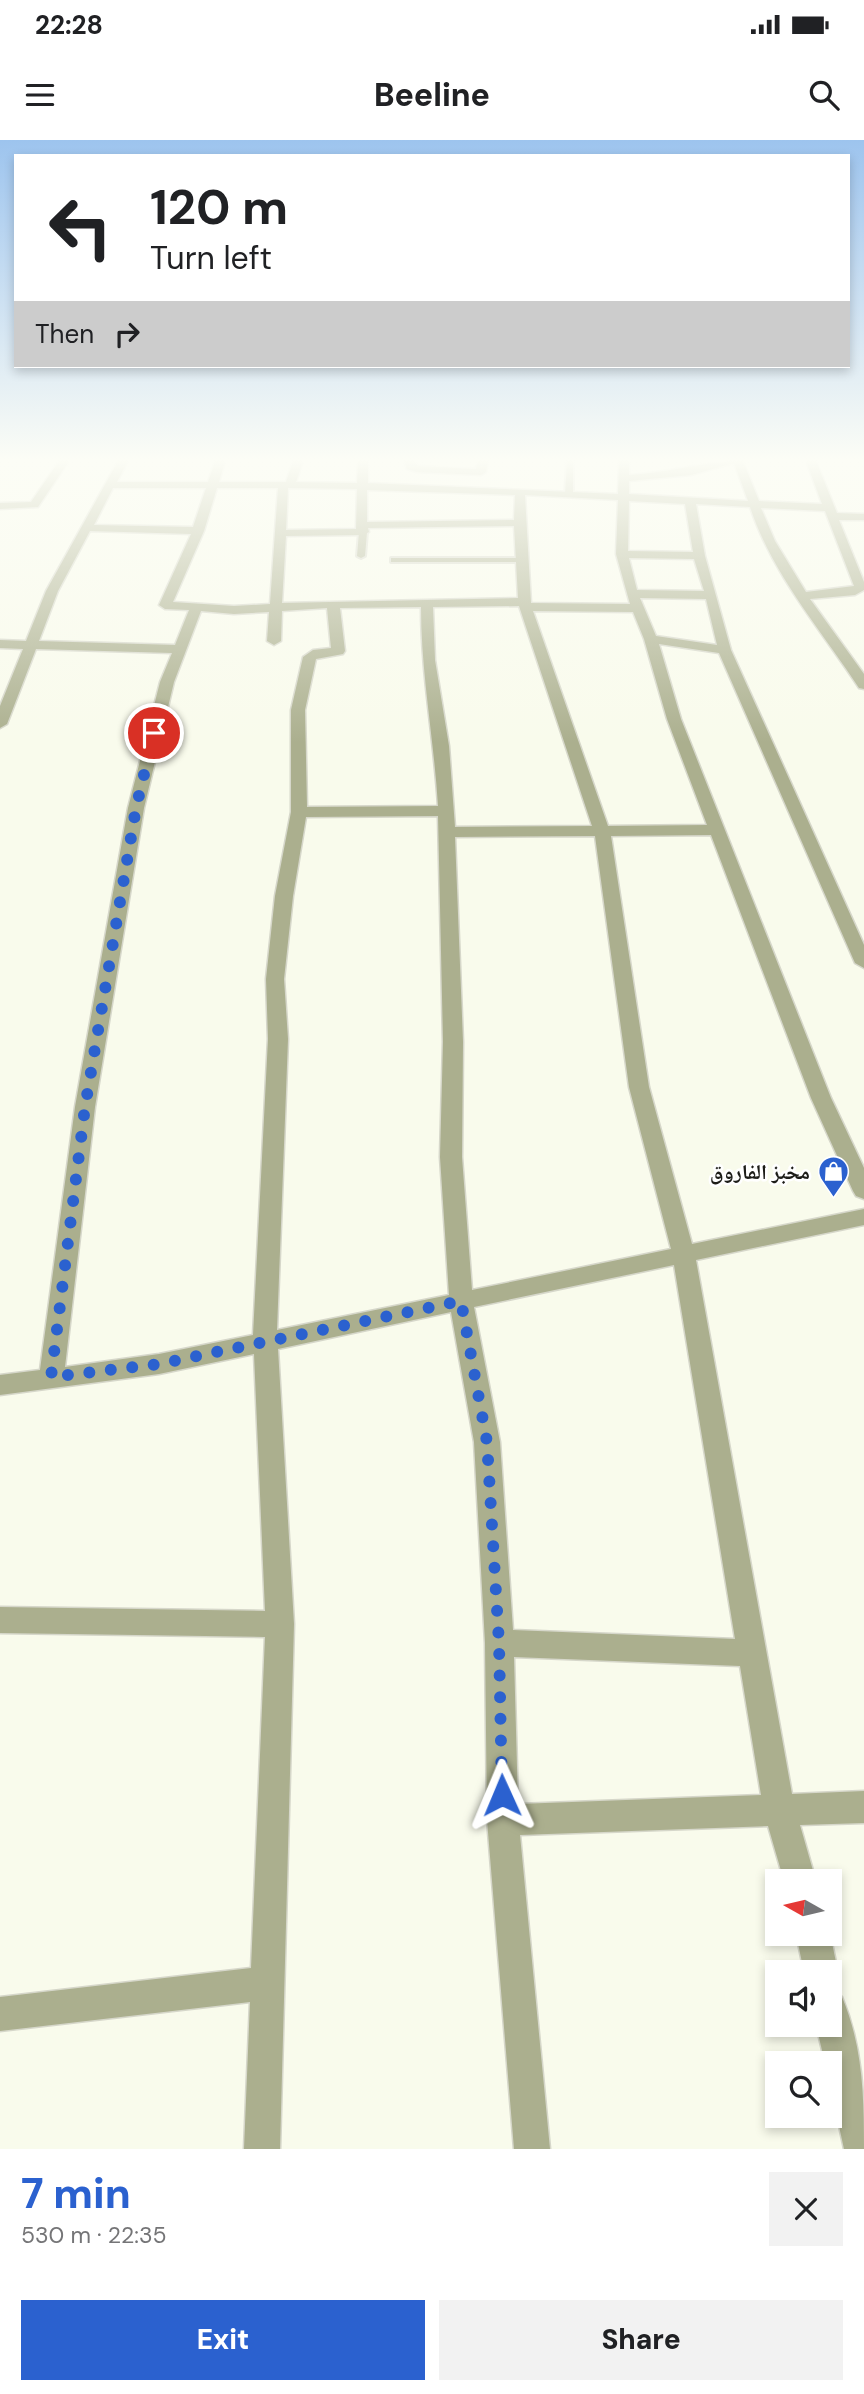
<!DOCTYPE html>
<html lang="en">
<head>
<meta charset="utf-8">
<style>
  :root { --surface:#fff; --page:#f2f2f2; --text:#202124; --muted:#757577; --accent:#2b61cf }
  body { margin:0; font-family:"DM Sans","Noto Naskh Arabic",sans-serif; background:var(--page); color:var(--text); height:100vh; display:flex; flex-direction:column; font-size:26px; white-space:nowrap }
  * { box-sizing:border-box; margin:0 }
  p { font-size:23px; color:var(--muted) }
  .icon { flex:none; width:38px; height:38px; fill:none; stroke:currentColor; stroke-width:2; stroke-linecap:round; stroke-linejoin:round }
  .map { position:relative; height:2009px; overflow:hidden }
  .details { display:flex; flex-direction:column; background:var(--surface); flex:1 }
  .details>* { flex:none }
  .top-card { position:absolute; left:14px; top:14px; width:836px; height:214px; border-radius:0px; box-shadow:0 4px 10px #0003; background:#fff; color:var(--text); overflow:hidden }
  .needle { width:46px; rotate:278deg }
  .buttons { position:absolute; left:765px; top:1729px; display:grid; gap:14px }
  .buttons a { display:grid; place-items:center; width:77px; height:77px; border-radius:0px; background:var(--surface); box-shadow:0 4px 10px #0003; font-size:35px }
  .pin { position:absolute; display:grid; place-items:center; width:60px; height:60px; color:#fff; margin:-30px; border:4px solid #fff; border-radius:50%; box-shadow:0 2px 7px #0007 }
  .me { position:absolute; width:77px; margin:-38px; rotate:359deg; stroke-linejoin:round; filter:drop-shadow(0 0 5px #0008) }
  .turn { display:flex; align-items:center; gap:24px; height:147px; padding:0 21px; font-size:32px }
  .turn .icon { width:91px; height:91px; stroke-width:2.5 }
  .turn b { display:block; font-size:49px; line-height:60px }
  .then { display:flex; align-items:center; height:66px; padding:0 21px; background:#0003; gap:14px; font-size:26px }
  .round { display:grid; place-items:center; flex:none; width:74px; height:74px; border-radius:0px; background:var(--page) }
  .summary { display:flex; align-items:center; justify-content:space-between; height:119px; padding:0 21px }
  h1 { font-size:42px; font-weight:800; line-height:52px; color:var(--accent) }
  .button { display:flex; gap:14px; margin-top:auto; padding:14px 21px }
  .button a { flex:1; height:80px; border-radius:0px; background:var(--accent); color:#fff; font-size:28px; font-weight:800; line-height:80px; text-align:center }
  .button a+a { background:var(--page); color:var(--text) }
  .status { display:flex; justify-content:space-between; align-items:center; height:49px; padding:0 35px; background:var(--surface); direction:ltr }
  .status svg { height:19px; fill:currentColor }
  header { display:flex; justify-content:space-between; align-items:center; height:91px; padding:0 21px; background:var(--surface); font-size:32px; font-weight:800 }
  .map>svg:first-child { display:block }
</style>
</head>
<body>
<div class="status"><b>22:28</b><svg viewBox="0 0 49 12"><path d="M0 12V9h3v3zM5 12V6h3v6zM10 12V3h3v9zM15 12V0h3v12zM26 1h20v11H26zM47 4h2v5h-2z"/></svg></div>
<header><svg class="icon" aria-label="menu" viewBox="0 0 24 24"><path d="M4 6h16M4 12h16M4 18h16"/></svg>Beeline<svg class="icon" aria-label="search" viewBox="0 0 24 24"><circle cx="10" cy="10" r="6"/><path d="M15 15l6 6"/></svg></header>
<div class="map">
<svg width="864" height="2009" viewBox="0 0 864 2009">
  <rect width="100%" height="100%" fill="#f9fbec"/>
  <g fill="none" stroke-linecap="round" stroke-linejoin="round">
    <defs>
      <path id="service" d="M 567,321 L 573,321 L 573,354 L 569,356 L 565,354 Z
        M 363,390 L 367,392 L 365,416 L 361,418 L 357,416 L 359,392 Z
        M 391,418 L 521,418 L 525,420 L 521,422 L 391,422 Z"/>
      <path id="minor" d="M 59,321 L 69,321 L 38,367 L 0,369 L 0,363 L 31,362 Z
        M 118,321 L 128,321 L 117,342 L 208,342 L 215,321 L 225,321 L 219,342 L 286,342 L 293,321 L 303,321 L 296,342 L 357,343 L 358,321 L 368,321 L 368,343 L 618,354 L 619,321 L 629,321 L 629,335 C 668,333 705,321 743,321 L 759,361 L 822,364 L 806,321 L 816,321 L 837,373 L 864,374 L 864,380 L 839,380 L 864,442 L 864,450 L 855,455 L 810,459 L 864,534 L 864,549 L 859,548 C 821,490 772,434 750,367 L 696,364 L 705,416 L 731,510 L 864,805 L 864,828 L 855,823 L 719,513 L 659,504 L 681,579 L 831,958 L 864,1028 L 864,1059 L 856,1056 L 853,1051 L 811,958 L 711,695 L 611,696 L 649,947 L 692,1104 L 864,1069 L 864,1085 L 696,1120 L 792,1654 L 864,1651 L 864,1683 L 800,1685 L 816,1741 L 784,1741 L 768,1686 L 520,1695 L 550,2009 L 514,2009 L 487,1680 L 485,1503 L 474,1302 L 451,1172 L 278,1209 L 294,1484 L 280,2009 L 244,2009 L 250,1862 L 0,1891 L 0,1857 L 251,1828 L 265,1497 L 0,1493 L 0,1467 L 265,1471 L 254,1214 L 159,1234 L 0,1255 L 0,1235 L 40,1230 L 75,967 L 128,668 L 160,542 L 172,513 L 36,509 L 7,584 L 0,588 L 0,566 L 23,509 L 0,508 L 0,500 L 26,501 L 46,451 ZM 734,323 L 748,361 L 629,354 L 629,341 L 691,335 ZM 113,348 L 206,348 L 193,387 L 94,385 ZM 217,348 L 278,348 L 270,464 L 234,466 L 173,462 L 204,391 ZM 288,348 L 357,349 L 356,389 L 286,390 ZM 367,350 L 515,355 L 514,380 L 367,382 ZM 525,355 L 618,360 L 616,414 L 630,464 L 531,463 ZM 629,361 L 685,364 L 693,412 L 628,411 ZM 761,368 L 825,371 L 854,446 L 806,452 L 775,401 ZM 514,386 L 518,458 L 282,463 L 286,396 L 363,395 L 369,392 L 368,388 ZM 90,391 L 191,394 L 159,465 L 165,469 L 189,470 L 175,505 L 39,501 L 58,451 ZM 629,418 L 694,419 L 704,451 L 637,450 ZM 640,458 L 706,459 L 717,505 L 656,496 ZM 519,466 L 592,686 L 455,687 L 449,606 L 435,520 L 433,467 ZM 421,467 C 421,534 434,599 438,666 L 307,667 L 305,570 L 316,519 L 343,514 L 345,511 L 340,468 ZM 327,468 L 331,508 L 313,510 L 303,517 L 291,570 L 291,672 L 275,756 L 266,839 L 268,899 L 253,1195 L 159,1214 L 65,1227 L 95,967 L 144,668 L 174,542 L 201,471 L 234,474 L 269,472 L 267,501 L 274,505 L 281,501 L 282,471 ZM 533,471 L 633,472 L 644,499 L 667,579 L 707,685 L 608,686 ZM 438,676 L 443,902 L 440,1017 L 449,1155 L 277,1190 L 288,899 L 284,839 L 293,756 L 306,677 ZM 595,696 L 629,947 L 671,1109 L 472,1150 L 462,1017 L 463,902 L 455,697 ZM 674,1125 L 735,1499 L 513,1490 L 500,1302 L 474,1167 ZM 514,1517 L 740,1526 L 761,1655 L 518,1664 Z
        M 404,321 L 414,321 L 418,326 L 476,329 L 478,321 L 488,321 L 486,332 L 481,335 L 417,332 L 407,329 Z
        M 830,1793 L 838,1832 L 833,1844 L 830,1846 L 830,1832 L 804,1832 L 796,1794 Z
        M 830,1852 L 842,1857 C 863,1907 864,1956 864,2009 L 844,2009 L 830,1945 L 830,1923 L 825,1923 L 816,1885 L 830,1885 Z"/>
    </defs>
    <!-- service casing -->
    <use href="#service" stroke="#d6d7ca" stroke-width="4"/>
    <!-- minor casing -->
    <use href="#minor" stroke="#d6d7ca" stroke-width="3"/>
    <!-- service -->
    <use href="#service" fill="#abaf8e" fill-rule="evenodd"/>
    <!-- minor -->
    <use href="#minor" fill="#abaf8e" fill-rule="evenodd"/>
  </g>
  <!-- sky -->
  <linearGradient id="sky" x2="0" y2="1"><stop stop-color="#9dc4ee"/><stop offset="0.53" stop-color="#fcfdf6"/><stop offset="1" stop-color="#fcfdf6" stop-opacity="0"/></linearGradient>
  <rect width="864" height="603" fill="url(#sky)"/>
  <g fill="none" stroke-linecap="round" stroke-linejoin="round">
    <!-- route -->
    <path stroke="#2b61cf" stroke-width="12" stroke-dasharray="0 21.6" d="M 154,593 L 136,668 L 85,967 L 51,1237 L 159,1224 L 461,1161 L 487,1302 L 499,1503 L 502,1655"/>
  </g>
  <!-- icons -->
  <defs>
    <symbol id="shop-pin" viewBox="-11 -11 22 30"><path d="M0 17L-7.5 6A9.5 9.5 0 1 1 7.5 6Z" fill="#2b61cf" stroke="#fff"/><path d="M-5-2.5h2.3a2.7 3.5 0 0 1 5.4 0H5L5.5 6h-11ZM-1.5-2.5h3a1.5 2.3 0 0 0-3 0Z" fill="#fff"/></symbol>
  </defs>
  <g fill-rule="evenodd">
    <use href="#shop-pin" x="816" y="1014" width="35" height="47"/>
  </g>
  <g text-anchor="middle" stroke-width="5" stroke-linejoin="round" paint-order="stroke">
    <!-- poi labels -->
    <g font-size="21" font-weight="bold" fill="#1d1d18" stroke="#fff" text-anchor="end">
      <text x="810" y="1039">مخبز الفاروق</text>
    </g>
  </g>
</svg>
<div class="buttons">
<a><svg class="needle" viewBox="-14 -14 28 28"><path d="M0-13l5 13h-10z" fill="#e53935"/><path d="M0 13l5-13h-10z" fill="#757577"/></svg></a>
<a><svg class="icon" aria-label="sound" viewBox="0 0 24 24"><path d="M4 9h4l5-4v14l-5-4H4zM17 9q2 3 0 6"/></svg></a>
<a><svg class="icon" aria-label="search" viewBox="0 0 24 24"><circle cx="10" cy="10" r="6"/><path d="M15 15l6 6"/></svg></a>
</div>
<div class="pin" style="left:154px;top:593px;background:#d93025"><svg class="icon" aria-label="arrive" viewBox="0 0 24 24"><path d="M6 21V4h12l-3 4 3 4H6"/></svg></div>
<svg class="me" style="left:502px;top:1655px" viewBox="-20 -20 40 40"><path d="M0-17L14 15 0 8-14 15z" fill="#2b61cf" stroke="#fff" stroke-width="4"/></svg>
<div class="top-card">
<div class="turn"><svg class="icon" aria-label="left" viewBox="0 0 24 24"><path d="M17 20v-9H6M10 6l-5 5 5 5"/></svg><div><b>120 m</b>Turn left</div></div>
<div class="then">Then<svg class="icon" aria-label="right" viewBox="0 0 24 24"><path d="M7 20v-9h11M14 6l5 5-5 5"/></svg></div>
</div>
</div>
<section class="details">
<div class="summary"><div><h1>7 min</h1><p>530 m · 22:35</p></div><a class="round"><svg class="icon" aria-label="close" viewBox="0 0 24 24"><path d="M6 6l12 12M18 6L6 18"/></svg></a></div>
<div class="button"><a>Exit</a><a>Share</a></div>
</section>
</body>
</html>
